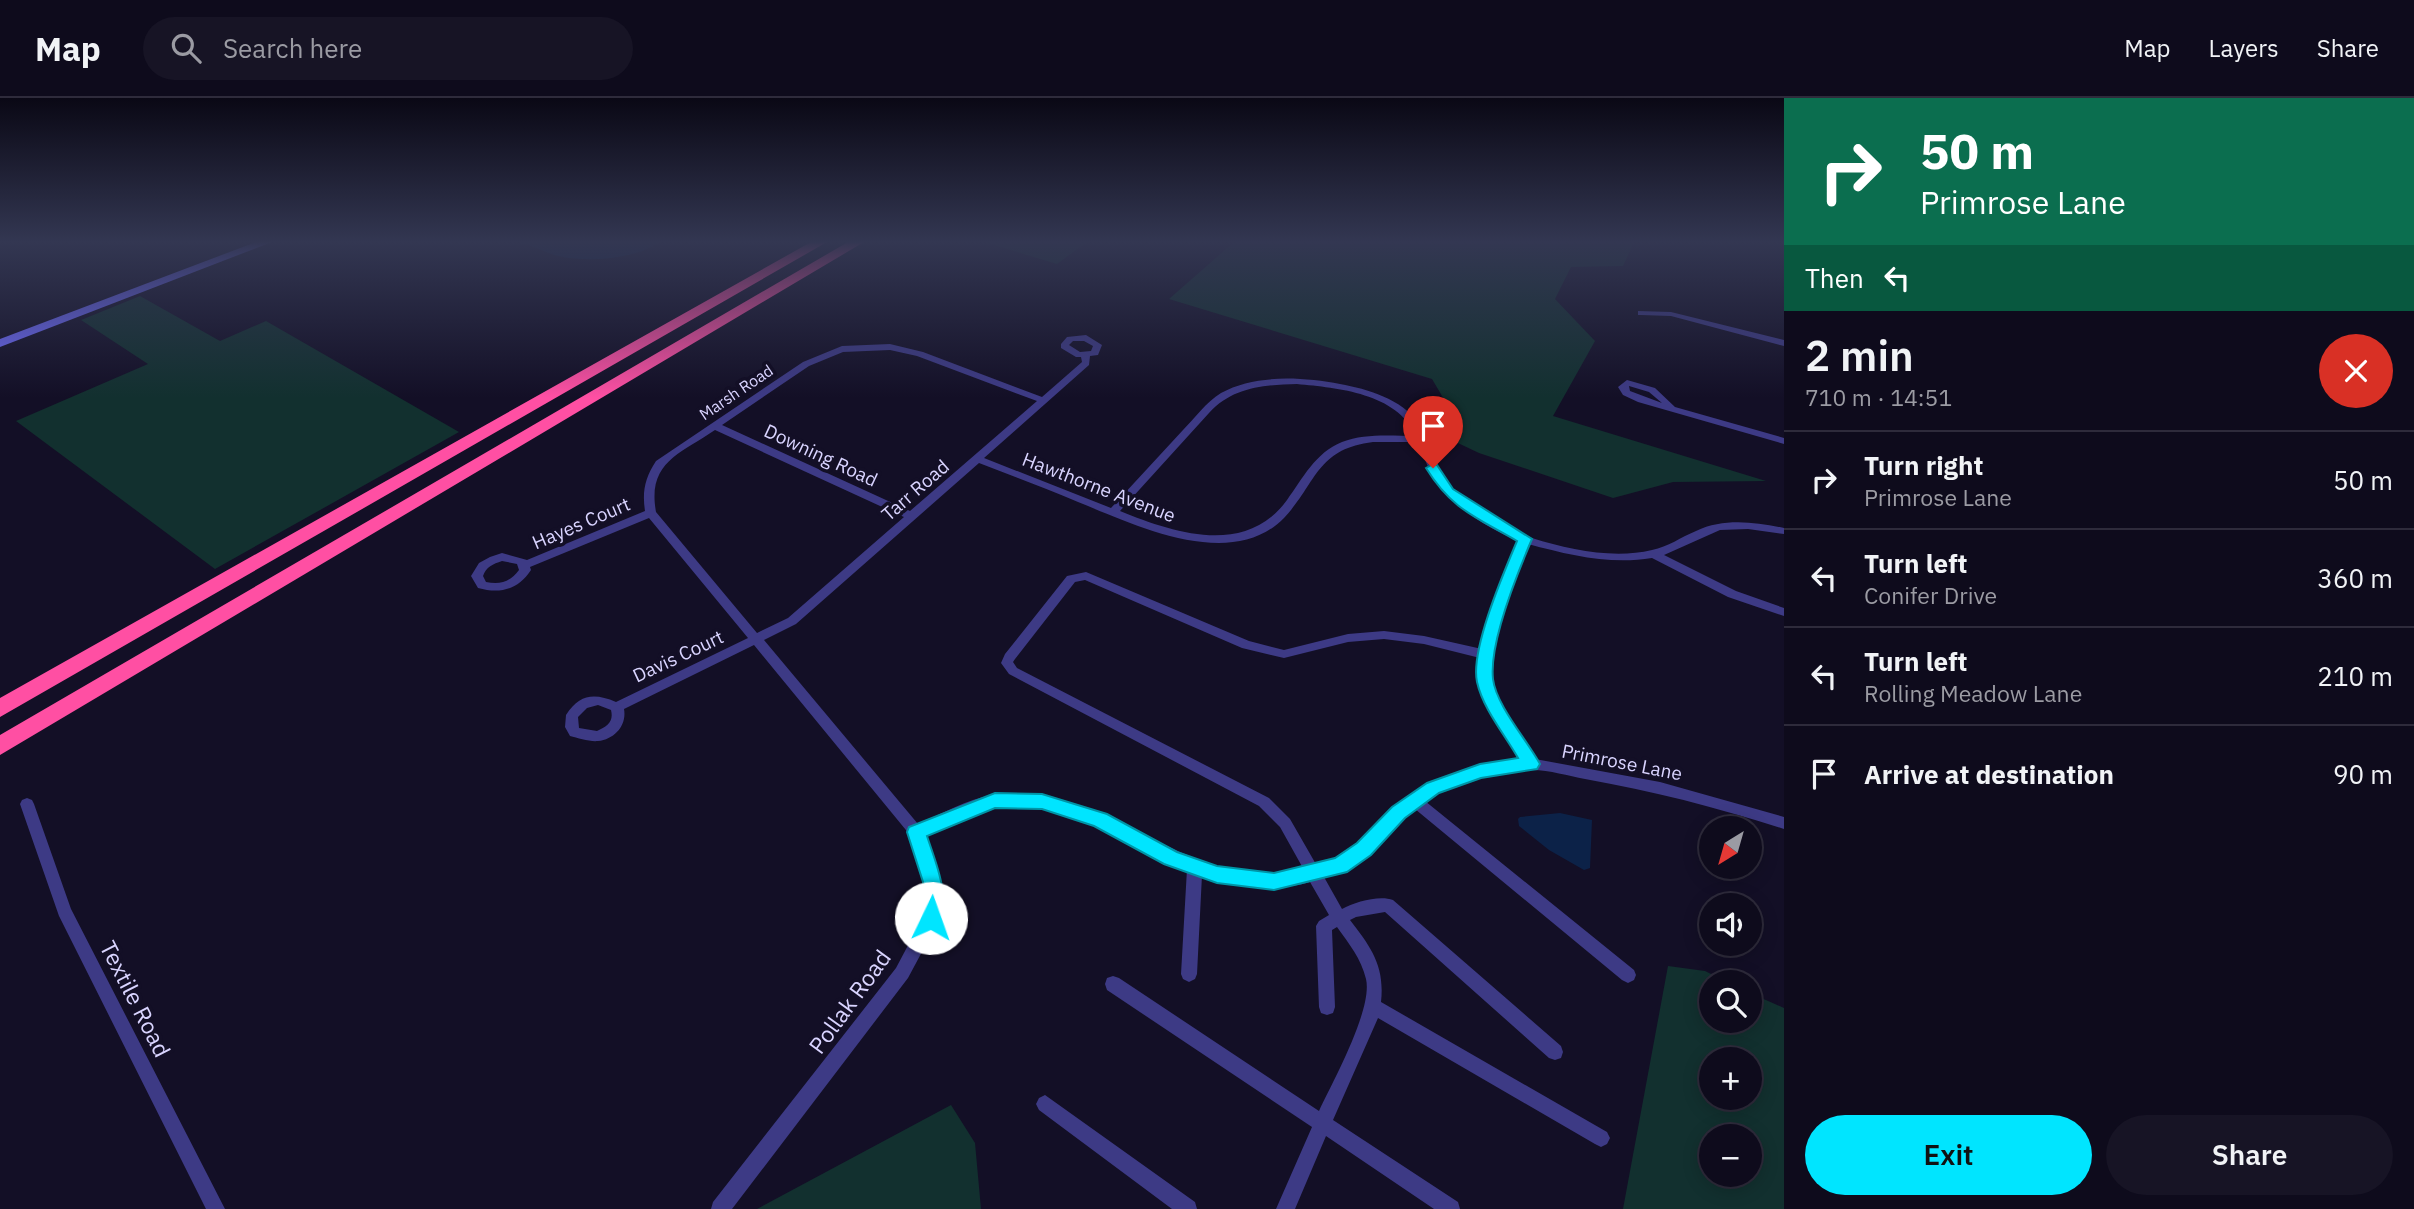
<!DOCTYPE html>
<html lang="en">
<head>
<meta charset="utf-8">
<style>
  :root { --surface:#0e0b1c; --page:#171425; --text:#f1f3f6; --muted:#9b9ba3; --line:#2e2b3b; --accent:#00e5ff }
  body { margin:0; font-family:"IBM Plex Sans",sans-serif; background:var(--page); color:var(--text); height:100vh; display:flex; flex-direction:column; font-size:26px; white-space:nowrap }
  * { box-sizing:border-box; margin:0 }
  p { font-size:23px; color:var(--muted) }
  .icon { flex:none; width:38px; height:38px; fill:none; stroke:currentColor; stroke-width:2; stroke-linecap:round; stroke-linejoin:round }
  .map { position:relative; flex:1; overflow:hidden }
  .panel { display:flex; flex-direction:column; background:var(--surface); width:630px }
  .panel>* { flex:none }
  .banner { background:#0b6e4f; color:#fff; overflow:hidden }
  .needle { width:46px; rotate:217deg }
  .controls { position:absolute; left:1699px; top:718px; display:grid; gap:14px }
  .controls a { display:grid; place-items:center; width:63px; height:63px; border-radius:50%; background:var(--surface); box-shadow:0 4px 18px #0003,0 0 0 2px var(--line); font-size:35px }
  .pin { position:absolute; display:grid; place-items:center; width:60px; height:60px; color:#fff; margin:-72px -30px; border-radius:50% 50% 50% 0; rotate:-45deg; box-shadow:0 0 7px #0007 }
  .pin .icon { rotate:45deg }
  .me { position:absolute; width:77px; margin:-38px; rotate:3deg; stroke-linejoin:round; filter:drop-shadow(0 0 5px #0008) }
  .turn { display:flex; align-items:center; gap:24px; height:147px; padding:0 21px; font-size:32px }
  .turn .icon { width:91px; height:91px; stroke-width:2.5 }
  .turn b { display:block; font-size:49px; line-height:60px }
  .then { display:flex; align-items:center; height:66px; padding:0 21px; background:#0003; gap:14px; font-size:26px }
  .round { display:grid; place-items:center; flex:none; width:74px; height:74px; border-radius:37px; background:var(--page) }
  .head { display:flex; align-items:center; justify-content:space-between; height:119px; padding:0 21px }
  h1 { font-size:42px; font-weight:600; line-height:52px }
  .button { display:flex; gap:14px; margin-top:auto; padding:14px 21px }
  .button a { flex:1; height:80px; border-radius:42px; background:var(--accent); color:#111; font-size:28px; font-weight:600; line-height:80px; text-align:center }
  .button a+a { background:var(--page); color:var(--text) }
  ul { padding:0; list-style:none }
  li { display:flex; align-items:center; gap:21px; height:98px; padding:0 21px; border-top:2px solid var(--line) }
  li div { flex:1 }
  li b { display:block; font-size:26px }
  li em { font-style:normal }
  header { display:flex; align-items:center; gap:42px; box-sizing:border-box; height:98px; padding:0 35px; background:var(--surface); border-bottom:2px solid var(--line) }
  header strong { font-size:33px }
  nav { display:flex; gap:38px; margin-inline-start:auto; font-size:24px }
  .search { width:490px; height:63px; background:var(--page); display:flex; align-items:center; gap:18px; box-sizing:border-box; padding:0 24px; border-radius:38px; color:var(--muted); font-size:26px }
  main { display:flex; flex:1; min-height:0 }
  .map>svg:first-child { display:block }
</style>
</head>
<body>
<header>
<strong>Map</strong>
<div class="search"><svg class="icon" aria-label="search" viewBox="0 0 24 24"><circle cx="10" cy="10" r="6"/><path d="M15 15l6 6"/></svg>Search here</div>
<nav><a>Map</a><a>Layers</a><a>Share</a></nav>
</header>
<main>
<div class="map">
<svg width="1784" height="1111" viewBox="0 0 1784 1111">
  <rect width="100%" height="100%" fill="#130f26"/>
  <!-- green -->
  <path fill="#12302f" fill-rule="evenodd" d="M 984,144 L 1087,144 L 1057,166 Z
    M 1234,144 L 1634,144 L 1623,168 L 1571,169 L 1555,201 L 1595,243 L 1553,318 L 1766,383 L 1673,384 L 1613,400 L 1479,355 L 1441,337 L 1424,316 L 1445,303 L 1432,281 L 1169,201 Z
    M 140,198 L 220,243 L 266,223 L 459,334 L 215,471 L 16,323 L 148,266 L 81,222 Z
    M 1668,868 L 1705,873 L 1727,884 L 1712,884 L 1712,922 L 1750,922 L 1750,895 L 1784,910 L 1784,1111 L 1623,1111 ZM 1712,961 L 1750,961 L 1750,999 L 1712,999 ZM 1712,1038 L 1750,1038 L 1750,1076 L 1712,1076 Z
    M 951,1007 L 975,1045 L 981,1111 L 757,1111 Z"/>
  <!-- water -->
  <path fill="#0c2248" d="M 517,144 L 659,144 C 637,161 590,164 563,159 C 546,156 534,147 517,144 Z
    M 1560,715 L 1592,722 L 1590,770 L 1584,772 L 1549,752 L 1519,728 L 1518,721 L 1520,719 Z"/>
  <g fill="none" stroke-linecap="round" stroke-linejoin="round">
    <!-- street -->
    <path fill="#3d3a85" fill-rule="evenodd" d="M 1638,213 L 1671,214 L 1784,242 L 1784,248 L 1671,218 L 1641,217 L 1638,217 Z
      M 1086,237 L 1102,247 L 1098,257 L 1090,258 L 1089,267 L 984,360 L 1111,410 C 1135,384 1159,358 1183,332 C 1195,320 1206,304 1221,295 C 1255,276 1302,279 1340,286 C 1368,291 1401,301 1419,325 C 1429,338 1430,354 1437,368 C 1452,400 1500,430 1532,440 C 1570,452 1614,461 1652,452 C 1668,449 1681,439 1696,433 C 1724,420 1754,424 1784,430 L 1784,436 L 1748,431 L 1720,432 L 1664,457 L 1736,493 L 1784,510 L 1784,518 L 1728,499 L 1652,460 C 1610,467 1569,457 1528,446 C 1510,490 1479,554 1498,601 C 1508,623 1526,640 1535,661 L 1660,684 L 1784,719 L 1784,731 C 1719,710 1653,693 1585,681 C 1568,678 1550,672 1532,672 C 1496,670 1454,682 1425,703 L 1634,872 L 1636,877 L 1634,882 L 1628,885 L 1622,882 L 1415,711 C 1386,735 1360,767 1324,779 L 1342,811 C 1355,804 1379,797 1393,802 L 1561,948 L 1563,954 L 1561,960 L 1555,962 L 1549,960 L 1385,814 L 1356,819 L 1350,822 C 1371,849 1385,868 1381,904 L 1607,1034 L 1610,1040 L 1607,1046 L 1601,1049 L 1595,1046 L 1378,920 L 1333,1022 L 1458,1104 L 1460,1111 L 1434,1111 L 1326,1038 L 1295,1111 L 1276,1111 L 1312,1029 L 1107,892 L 1105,886 L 1107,880 L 1113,878 L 1119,880 L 1319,1013 C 1333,983 1373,911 1366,881 C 1361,860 1349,846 1337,829 L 1332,832 L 1335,909 L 1333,915 L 1327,917 L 1321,915 L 1319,909 L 1316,828 L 1319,823 L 1329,817 L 1310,784 C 1274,795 1237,787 1202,777 L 1197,876 L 1195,881 L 1189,884 L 1183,881 L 1181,876 L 1187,771 C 1125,744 1055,692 984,711 C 963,717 944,728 924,737 L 940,784 L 939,820 L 923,852 L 908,880 L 732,1111 L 711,1111 L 713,1104 L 896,870 L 923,819 L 926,784 L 910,737 L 754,547 L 624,611 C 627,627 615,641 598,643 C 590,644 578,640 570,638 L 565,629 L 566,617 C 580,596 594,595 616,604 L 748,540 L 649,420 L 530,469 L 531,472 C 518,492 500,496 478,490 L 471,478 L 479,465 L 490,459 L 502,455 L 527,462 L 645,413 C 642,393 645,380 656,363 L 803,264 L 842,248 L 890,246 L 923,254 L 1042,299 L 1082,264 L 1081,259 L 1076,259 L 1061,250 L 1061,246 L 1067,239 ZM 1073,243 L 1084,243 L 1093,248 L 1091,253 L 1080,254 L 1069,247 ZM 890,252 L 917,258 L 1037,303 L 910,413 L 722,327 L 809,268 L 843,254 ZM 1297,286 C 1338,290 1397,295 1416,338 C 1392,338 1365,335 1342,344 C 1315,355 1303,380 1287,402 C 1246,459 1174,435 1120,413 L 1209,315 C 1233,289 1264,287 1297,286 ZM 715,332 L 904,419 L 788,520 L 757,535 L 656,414 C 647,364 680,356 715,332 ZM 1373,344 L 1419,344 C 1423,356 1427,369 1434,380 C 1452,408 1488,431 1519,443 L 1496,499 L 1482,551 L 1424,538 L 1384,533 L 1348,536 L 1284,552 L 1249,543 L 1086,474 L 1067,478 L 1005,556 L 1001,565 L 1009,576 L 1259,708 L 1280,729 L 1304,772 C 1282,776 1257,778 1235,773 C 1153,754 1081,685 993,697 C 967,701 942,716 918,726 L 764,542 L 796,526 L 979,365 C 1012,378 1045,390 1078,404 C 1135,427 1231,474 1284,420 C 1317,385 1316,351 1373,344 ZM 502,463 L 517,466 L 519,472 C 510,484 500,487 486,484 L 483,478 C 486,469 493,466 502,463 ZM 1085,482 L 1242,550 L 1284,560 L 1348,544 L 1384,541 L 1424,546 L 1480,560 C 1476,602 1505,626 1522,661 C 1468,666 1426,682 1386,718 C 1365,737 1345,759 1317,768 L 1290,721 L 1269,700 L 1017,570 L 1013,564 L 1015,561 L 1075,484 ZM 598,607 L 611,612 C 614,624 607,628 597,633 L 579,630 L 578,619 L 587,610 Z
      M 1627,282 L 1655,290 L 1675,309 L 1784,340 L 1784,346 L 1638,304 L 1623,297 L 1618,289 ZM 1629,288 L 1649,294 L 1662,305 L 1630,293 Z
      M 27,700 L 32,702 L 34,706 L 71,811 L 225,1111 L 206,1111 L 59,818 L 20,706 L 22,702 Z
      M 1045,997 L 1195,1104 L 1197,1111 L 1172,1111 L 1039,1012 L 1036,1006 L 1039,1000 Z"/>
    <!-- secondary -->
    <path fill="#6f6bff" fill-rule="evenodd" d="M 256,144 L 272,144 L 0,249 L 0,241 Z"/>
    <!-- highway -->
    <path fill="#ff4fa3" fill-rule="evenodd" d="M 811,144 L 827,144 L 0,619 L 0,600 Z
      M 848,144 L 864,144 L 0,657 L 0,637 Z"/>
  </g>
  <!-- sky -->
  <linearGradient id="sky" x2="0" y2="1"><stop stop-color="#0a0815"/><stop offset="0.48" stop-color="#333752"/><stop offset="1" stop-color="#333752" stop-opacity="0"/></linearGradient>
  <rect width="1784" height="300" fill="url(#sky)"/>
  <!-- route -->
  <path fill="#00e5ff" stroke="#0095a6" stroke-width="2" d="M 1433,366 L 1437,367 L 1453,391 L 1532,441 C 1517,476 1489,544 1493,581 C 1496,607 1527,642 1540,666 L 1537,671 L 1481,680 L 1439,695 L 1405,720 L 1371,757 L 1347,774 L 1274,792 L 1217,785 L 1164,766 L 1094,728 L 1042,711 L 995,710 L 927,738 C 936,766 951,798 938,827 L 931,830 L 924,827 L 921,820 L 923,784 L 907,734 L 909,729 L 995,695 L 1042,696 L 1107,716 L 1177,754 L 1217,768 L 1274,775 L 1335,760 L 1357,745 L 1392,709 L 1427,685 L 1480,666 L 1518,660 C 1505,637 1483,611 1477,584 C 1470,552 1504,474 1517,443 C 1476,419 1452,412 1426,370 Z"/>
  <g text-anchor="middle" stroke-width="7" stroke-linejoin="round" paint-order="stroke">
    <!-- far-street labels -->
    <g font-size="16" fill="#d9d4ff" stroke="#130f26">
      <text transform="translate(736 294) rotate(-34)" y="6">Marsh Road</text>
    </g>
    <!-- street labels -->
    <g font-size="19" fill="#d9d4ff" stroke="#130f26">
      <text transform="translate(821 357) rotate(25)" y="7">Downing Road</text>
      <text transform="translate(1099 389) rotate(21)" y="7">Hawthorne Avenue</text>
      <text transform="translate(915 392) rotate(-41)" y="7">Tarr Road</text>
      <text transform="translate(581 425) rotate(-23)" y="7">Hayes Court</text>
      <text transform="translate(678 558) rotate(-25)" y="7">Davis Court</text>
      <text transform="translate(1622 664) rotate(11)" y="7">Primrose Lane</text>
    </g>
    <!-- near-street labels -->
    <g font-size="23" fill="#d9d4ff" stroke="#130f26">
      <text transform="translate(135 901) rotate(63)" y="8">Textile Road</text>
      <text transform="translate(850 904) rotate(-54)" y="8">Pollak Road</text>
    </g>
  </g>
</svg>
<div class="controls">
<a><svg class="needle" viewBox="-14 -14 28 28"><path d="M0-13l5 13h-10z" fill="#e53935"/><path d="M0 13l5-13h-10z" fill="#9b9ba3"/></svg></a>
<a><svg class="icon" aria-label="sound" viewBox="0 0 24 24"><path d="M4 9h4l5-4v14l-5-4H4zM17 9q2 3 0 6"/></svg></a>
<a><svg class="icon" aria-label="search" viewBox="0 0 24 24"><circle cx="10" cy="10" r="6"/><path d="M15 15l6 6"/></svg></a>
<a>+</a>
<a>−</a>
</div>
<div class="pin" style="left:1433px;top:370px;background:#d93025"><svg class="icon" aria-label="arrive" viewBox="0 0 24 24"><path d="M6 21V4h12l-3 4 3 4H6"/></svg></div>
<svg class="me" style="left:931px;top:820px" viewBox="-20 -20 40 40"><circle r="19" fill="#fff"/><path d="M0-13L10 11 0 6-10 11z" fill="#00e5ff"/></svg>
</div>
<section class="panel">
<div class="banner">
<div class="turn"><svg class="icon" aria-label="right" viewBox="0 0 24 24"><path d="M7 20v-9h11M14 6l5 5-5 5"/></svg><div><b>50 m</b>Primrose Lane</div></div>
<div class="then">Then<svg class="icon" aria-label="left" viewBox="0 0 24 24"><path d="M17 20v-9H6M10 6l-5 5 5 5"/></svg></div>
</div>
<div class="head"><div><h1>2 min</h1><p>710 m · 14:51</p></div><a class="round" style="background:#d93025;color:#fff"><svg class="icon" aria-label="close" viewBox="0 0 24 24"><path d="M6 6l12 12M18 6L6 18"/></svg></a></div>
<ul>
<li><svg class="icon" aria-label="right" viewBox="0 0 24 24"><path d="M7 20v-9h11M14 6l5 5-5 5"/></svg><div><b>Turn right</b><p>Primrose Lane</p></div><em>50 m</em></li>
<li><svg class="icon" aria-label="left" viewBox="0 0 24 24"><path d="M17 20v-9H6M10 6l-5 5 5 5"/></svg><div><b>Turn left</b><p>Conifer Drive</p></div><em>360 m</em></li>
<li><svg class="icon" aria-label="left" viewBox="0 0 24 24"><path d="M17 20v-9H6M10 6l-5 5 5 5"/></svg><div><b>Turn left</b><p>Rolling Meadow Lane</p></div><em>210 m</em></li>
<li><svg class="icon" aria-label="arrive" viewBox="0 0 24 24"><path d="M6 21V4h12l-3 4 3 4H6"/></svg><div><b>Arrive at destination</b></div><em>90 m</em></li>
</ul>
<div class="button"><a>Exit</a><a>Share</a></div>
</section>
</main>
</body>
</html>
